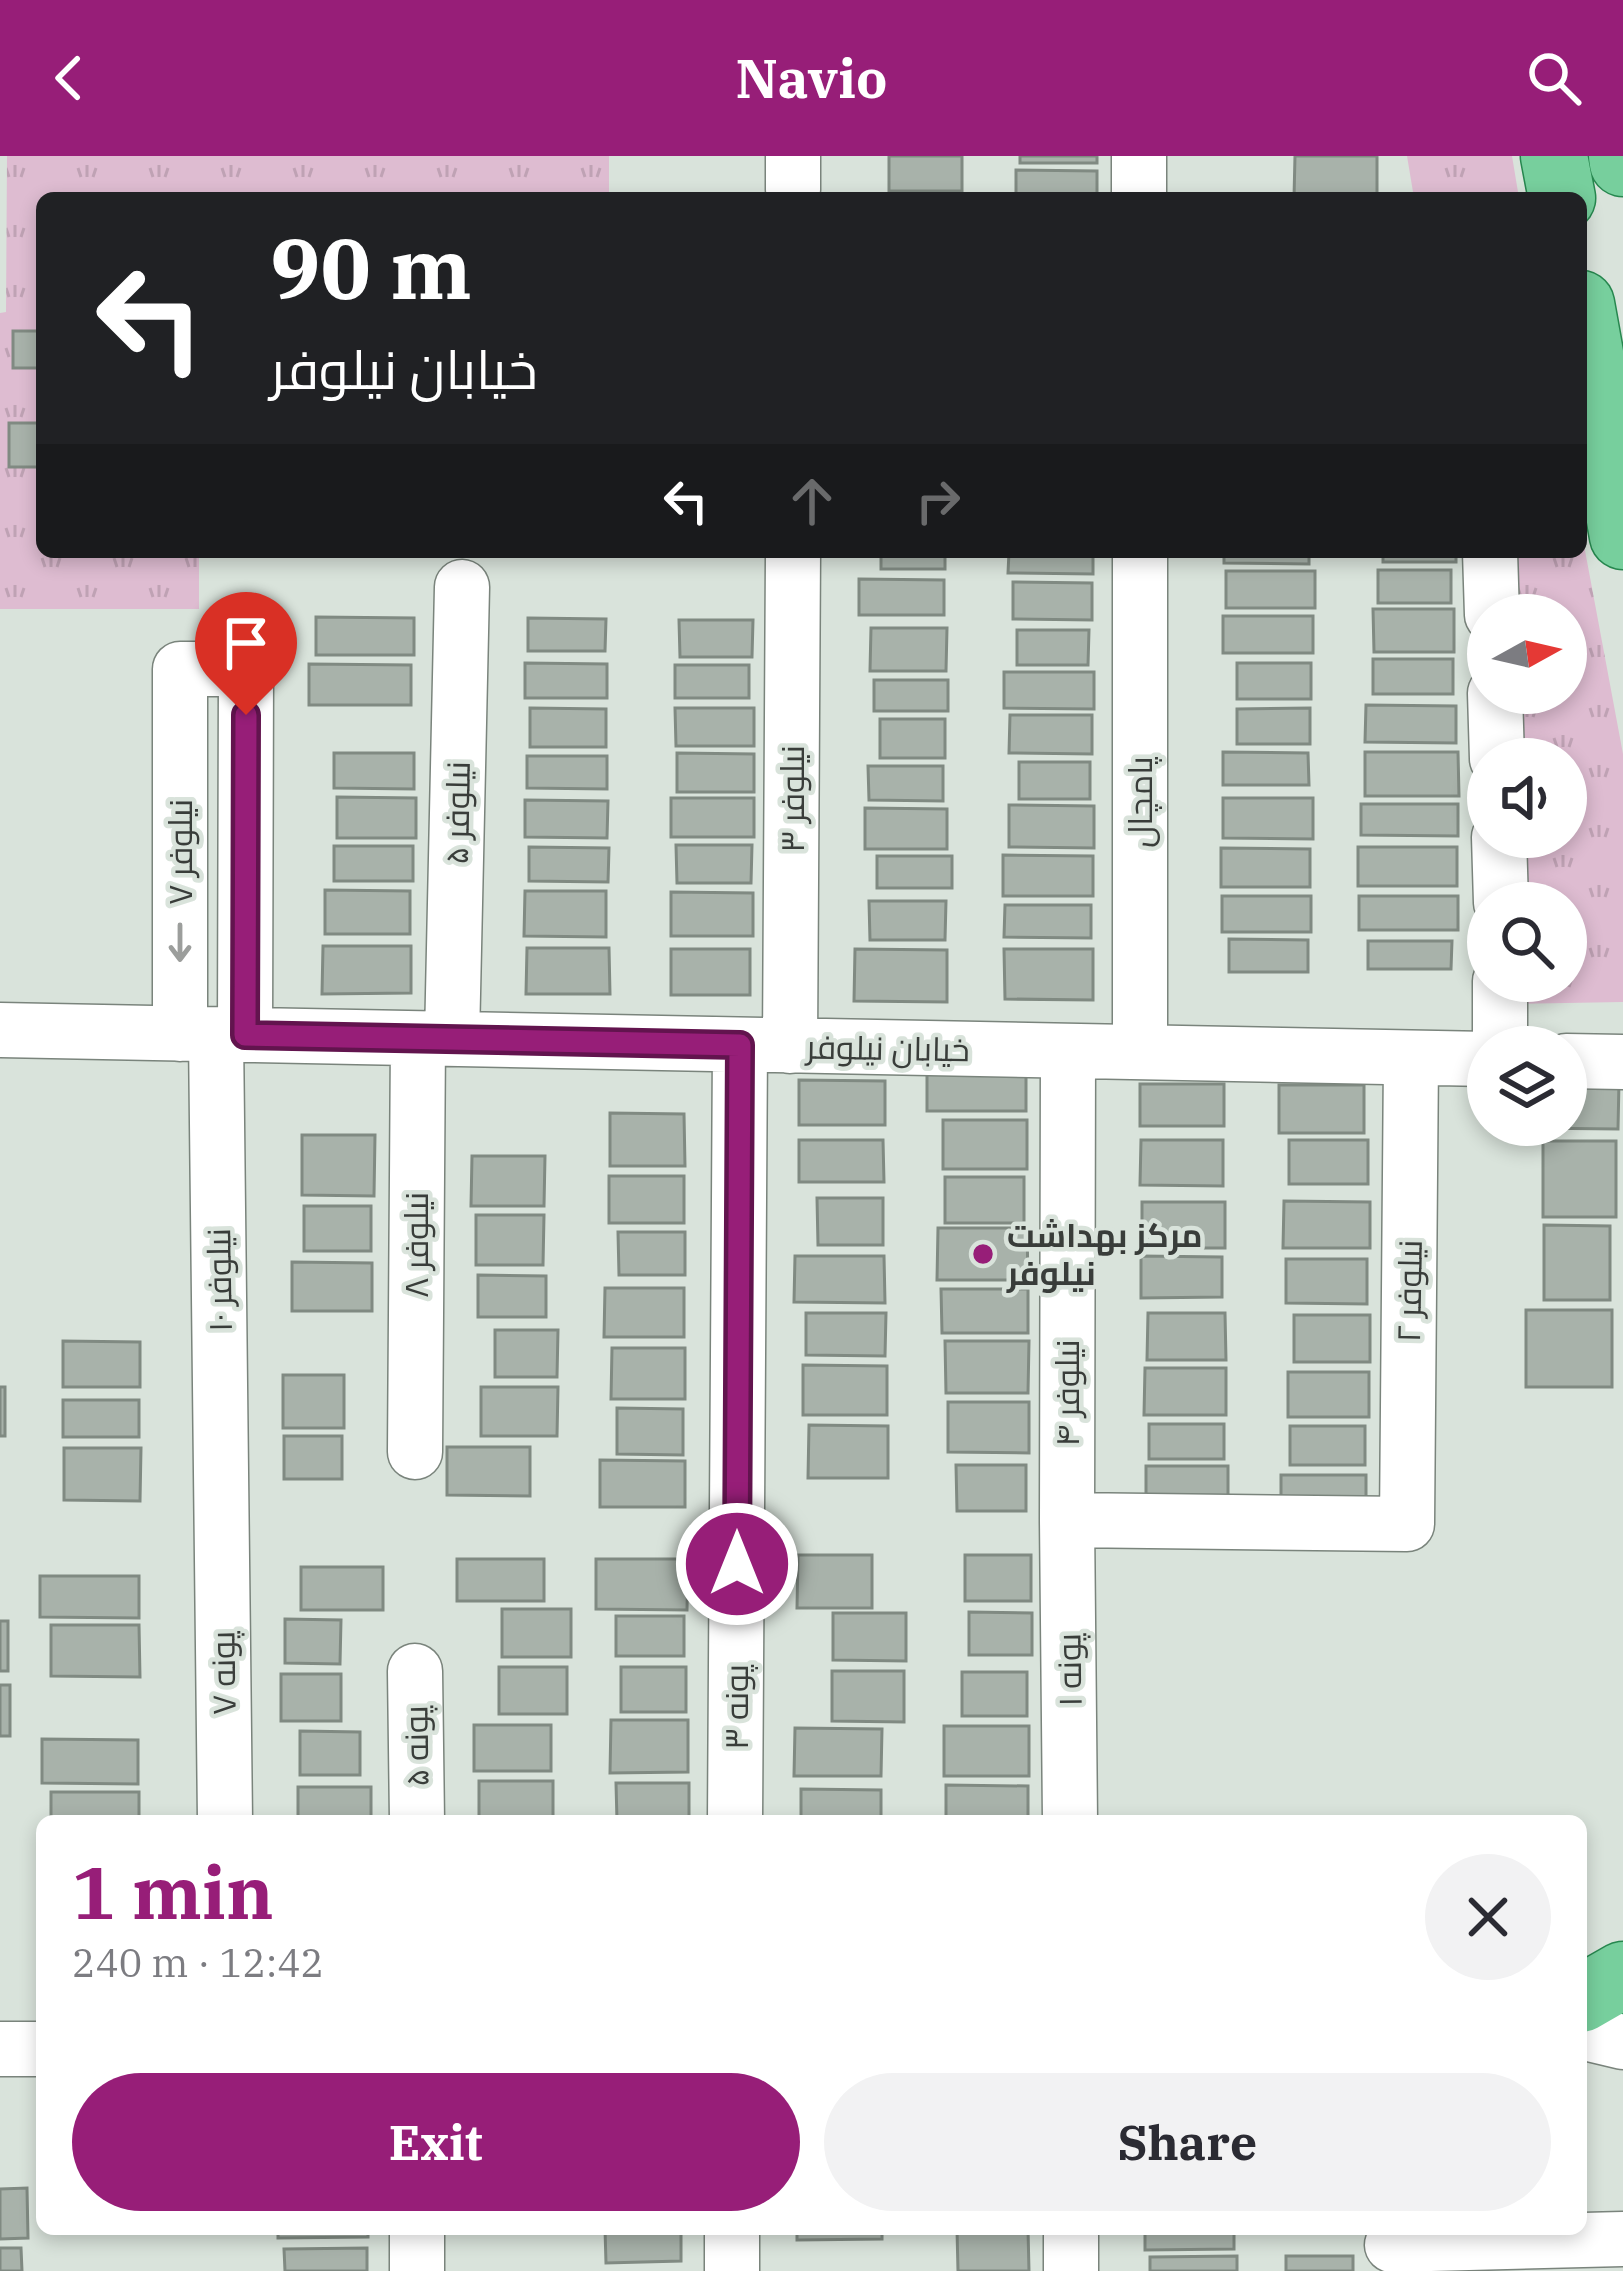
<!DOCTYPE html>
<html lang="en">
<head>
<meta charset="utf-8">
<style>
  :root { --surface:#fff; --page:#f2f2f3; --text:#2b2b33; --muted:#7c7c81; --accent:#971e78 }
  body { margin:0; font-family:"IBM Plex Serif",Cairo,serif; background:var(--page); color:var(--text); height:100vh; display:flex; flex-direction:column; font-size:45px; white-space:nowrap }
  * { box-sizing:border-box; margin:0 }
  p { font-size:39px; color:var(--muted) }
  .icon { flex:none; width:66px; height:66px; fill:none; stroke:currentColor; stroke-width:2; stroke-linecap:round; stroke-linejoin:round }
  .map { position:relative; flex:1; overflow:hidden }
  .drawer { position:absolute; left:36px; top:1659px; width:1551px; height:420px; display:flex; flex-direction:column; background:var(--surface); border-radius:18px; box-shadow:0 6px 18px #0003 }
  .drawer>* { flex:none }
  .top-card { position:absolute; left:36px; top:36px; width:1551px; height:366px; border-radius:18px; box-shadow:0 6px 18px #0003; background:#202124; color:#fff; overflow:hidden }
  .needle { width:78px; rotate:82deg }
  .fabs { position:absolute; left:1467px; top:438px; display:grid; gap:24px }
  .fabs a { display:grid; place-items:center; width:120px; height:120px; border-radius:50%; background:var(--surface); box-shadow:0 6px 18px #0003; font-size:60px }
  .pin { position:absolute; display:grid; place-items:center; width:102px; height:102px; color:#fff; margin:-123px -51px; border-radius:50% 50% 50% 0; rotate:-45deg; box-shadow:0 0 12px #0007 }
  .pin .icon { rotate:45deg }
  .me { position:absolute; width:132px; margin:-66px; rotate:0deg; stroke-linejoin:round; filter:drop-shadow(0 0 9px #0008) }
  .turn { display:flex; align-items:center; gap:42px; height:252px; padding:0 36px; font-size:54px }
  .turn .icon { width:156px; height:156px; stroke-width:2.5 }
  .turn b { display:block; font-size:84px; line-height:102px }
  .lanes { display:flex; align-items:center; height:114px; padding:0 36px; background:#0003; justify-content:center; gap:60px; direction:ltr }
  .lanes .off { opacity:.35 }
  .round { display:grid; place-items:center; flex:none; width:126px; height:126px; border-radius:63px; background:var(--page) }
  .headline { display:flex; align-items:center; justify-content:space-between; height:204px; padding:0 36px }
  h1 { font-size:72px; font-weight:700; line-height:90px; color:var(--accent) }
  .button { display:flex; gap:24px; margin-top:auto; padding:24px 36px }
  .button a { flex:1; height:138px; border-radius:72px; background:var(--accent); color:#fff; font-size:48px; font-weight:700; line-height:138px; text-align:center }
  .button a+a { background:var(--page); color:var(--text) }
  header { display:flex; justify-content:space-between; align-items:center; height:156px; padding:0 36px; background:var(--accent); color:#fff; font-size:54px; font-weight:700 }
  .map>svg:first-child { display:block }
</style>
</head>
<body>
<header><svg class="icon" aria-label="back" viewBox="0 0 24 24"><path d="M15 5l-7 7 7 7"/></svg>Navio<svg class="icon" aria-label="search" viewBox="0 0 24 24"><circle cx="10" cy="10" r="6"/><path d="M15 15l6 6"/></svg></header>
<div class="map">
<svg width="1623" height="2115" viewBox="0 0 1623 2115">
  <defs>
    <pattern id="park-tufts" width="24" height="20" patternUnits="userSpaceOnUse" patternTransform="scale(3)"><rect width="24" height="20" fill="#debcd1"/><path d="M3 7l-1-3M5 7V3M7 7l1-3M15 17l-1-3M17 17v-4M19 17l1-3" fill="none" stroke="#bfa2b4"/></pattern>
  </defs>
  <rect width="100%" height="100%" fill="#d9e3db"/>
  <!-- park -->
  <path fill="url(#park-tufts)" d="M 7,0 L 609,0 L 609,42 L 42,42 L 42,396 L 199,396 L 199,453 L 0,453 L 0,157 L 6,156 Z
    M 1407,0 L 1512,0 L 1519,42 L 1414,42 Z
    M 1581,373 L 1623,598 L 1623,846 L 1516,848 L 1517,825 L 1566,825 L 1566,747 L 1517,747 L 1517,681 L 1566,681 L 1566,603 L 1517,603 L 1517,537 L 1566,537 L 1566,459 L 1517,459 L 1518,396 L 1581,396 Z"/>
  <!-- building -->
  <path fill="#a8b2aa" stroke="#808a82" stroke-width="3" d="M 889,0 L 962,0 L 962,35 L 889,35 Z
    M 1020,0 L 1097,0 L 1097,7 L 1020,7 Z
    M 1295,0 L 1377,0 L 1377,42 L 1294,42 Z
    M 1016,14 L 1097,15 L 1097,42 L 1016,42 Z
    M 13,175 L 42,175 L 42,212 L 13,212 Z
    M 9,267 L 42,267 L 42,311 L 9,311 Z
    M 881,396 L 945,396 L 945,413 L 881,413 Z
    M 1009,396 L 1093,396 L 1093,418 L 1008,417 Z
    M 1224,396 L 1309,396 L 1309,408 L 1224,407 Z
    M 1383,396 L 1456,396 L 1456,406 L 1383,406 Z
    M 1378,414 L 1451,414 L 1451,447 L 1378,447 Z
    M 1226,415 L 1315,415 L 1315,452 L 1226,452 Z
    M 859,423 L 944,424 L 944,459 L 859,459 Z
    M 1013,426 L 1092,427 L 1092,464 L 1013,463 Z
    M 1373,453 L 1454,453 L 1454,496 L 1374,496 Z
    M 1223,460 L 1313,460 L 1313,497 L 1223,497 Z
    M 316,461 L 414,462 L 414,499 L 316,499 Z
    M 528,462 L 606,463 L 605,495 L 528,495 Z
    M 679,464 L 753,464 L 752,501 L 680,501 Z
    M 871,472 L 947,472 L 946,515 L 870,515 Z
    M 1017,474 L 1089,474 L 1088,509 L 1017,509 Z
    M 1373,503 L 1453,503 L 1453,538 L 1373,538 Z
    M 525,507 L 607,508 L 607,542 L 525,542 Z
    M 1237,507 L 1311,507 L 1311,543 L 1237,543 Z
    M 309,508 L 411,509 L 411,549 L 309,549 Z
    M 675,509 L 749,509 L 749,542 L 675,542 Z
    M 1004,516 L 1094,516 L 1094,553 L 1004,552 Z
    M 874,524 L 948,524 L 948,555 L 874,555 Z
    M 1366,549 L 1456,550 L 1456,587 L 1365,586 Z
    M 530,552 L 606,553 L 606,591 L 530,591 Z
    M 675,552 L 754,552 L 754,590 L 676,590 Z
    M 1310,552 L 1310,588 L 1237,588 L 1237,553 Z
    M 1010,559 L 1092,559 L 1092,598 L 1009,597 Z
    M 880,563 L 945,563 L 945,602 L 880,602 Z
    M 1223,596 L 1308,597 L 1309,629 L 1223,629 Z
    M 1365,596 L 1458,596 L 1459,640 L 1365,640 Z
    M 334,597 L 414,597 L 414,633 L 334,632 Z
    M 677,597 L 754,598 L 754,636 L 677,636 Z
    M 527,600 L 607,600 L 607,633 L 527,632 Z
    M 1019,606 L 1090,606 L 1090,643 L 1019,643 Z
    M 868,610 L 943,610 L 943,645 L 869,644 Z
    M 337,641 L 416,642 L 416,682 L 337,682 Z
    M 671,642 L 754,642 L 754,681 L 671,681 Z
    M 1223,642 L 1313,642 L 1313,683 L 1223,682 Z
    M 525,644 L 608,645 L 607,682 L 525,681 Z
    M 1361,648 L 1458,648 L 1458,680 L 1361,679 Z
    M 1009,649 L 1094,650 L 1094,692 L 1009,691 Z
    M 865,652 L 947,653 L 947,693 L 865,693 Z
    M 676,689 L 752,689 L 751,727 L 677,727 Z
    M 334,690 L 413,690 L 413,725 L 334,725 Z
    M 529,691 L 609,692 L 608,726 L 529,725 Z
    M 1358,691 L 1457,691 L 1457,730 L 1358,730 Z
    M 1221,692 L 1310,693 L 1310,731 L 1221,731 Z
    M 1003,699 L 1093,700 L 1093,740 L 1003,740 Z
    M 877,700 L 952,700 L 952,732 L 877,732 Z
    M 325,734 L 410,735 L 410,778 L 325,778 Z
    M 525,735 L 606,735 L 606,781 L 524,780 Z
    M 671,736 L 753,737 L 753,780 L 671,780 Z
    M 1222,740 L 1311,740 L 1311,776 L 1222,776 Z
    M 1359,740 L 1458,740 L 1458,774 L 1359,774 Z
    M 869,745 L 946,745 L 945,784 L 870,784 Z
    M 1005,749 L 1091,749 L 1091,782 L 1004,781 Z
    M 1229,783 L 1308,784 L 1308,816 L 1229,816 Z
    M 1368,785 L 1452,785 L 1451,813 L 1368,813 Z
    M 323,790 L 411,790 L 411,837 L 322,838 Z
    M 527,792 L 609,792 L 610,838 L 526,838 Z
    M 671,793 L 750,793 L 750,839 L 671,839 Z
    M 855,793 L 947,794 L 947,846 L 854,845 Z
    M 1004,793 L 1093,793 L 1093,844 L 1005,843 Z
    M 927,908 L 1026,909 L 1026,955 L 927,955 Z
    M 799,924 L 885,925 L 885,969 L 799,969 Z
    M 1566,924 L 1619,925 L 1618,973 L 1519,972 L 1519,969 L 1566,969 Z
    M 1140,928 L 1224,928 L 1224,970 L 1140,970 Z
    M 1279,929 L 1364,929 L 1364,977 L 1279,977 Z
    M 610,957 L 684,958 L 685,1010 L 610,1010 Z
    M 943,964 L 1027,964 L 1027,1013 L 943,1013 Z
    M 302,979 L 375,979 L 374,1040 L 302,1039 Z
    M 799,984 L 883,984 L 884,1026 L 799,1026 Z
    M 1141,984 L 1223,984 L 1223,1030 L 1140,1029 Z
    M 1289,984 L 1368,984 L 1368,1028 L 1289,1028 Z
    M 1543,985 L 1616,985 L 1616,1061 L 1543,1061 Z
    M 472,1000 L 545,1000 L 544,1050 L 471,1050 Z
    M 609,1020 L 684,1020 L 684,1067 L 609,1067 Z
    M 945,1021 L 1024,1021 L 1024,1067 L 945,1067 Z
    M 817,1042 L 883,1042 L 883,1089 L 818,1089 Z
    M 1284,1045 L 1370,1046 L 1370,1092 L 1283,1092 Z
    M 1142,1046 L 1225,1046 L 1225,1092 L 1142,1092 Z
    M 304,1050 L 371,1050 L 371,1095 L 304,1095 Z
    M 476,1059 L 544,1059 L 543,1109 L 476,1109 Z
    M 1544,1069 L 1610,1070 L 1610,1144 L 1544,1144 Z
    M 938,1072 L 1027,1072 L 1028,1124 L 937,1124 Z
    M 618,1076 L 685,1076 L 685,1119 L 619,1119 Z
    M 795,1100 L 884,1100 L 885,1147 L 794,1146 Z
    M 1141,1100 L 1222,1101 L 1222,1141 L 1141,1142 Z
    M 1286,1103 L 1367,1103 L 1367,1148 L 1286,1147 Z
    M 292,1106 L 372,1107 L 372,1155 L 292,1155 Z
    M 478,1119 L 546,1120 L 546,1161 L 478,1161 Z
    M 605,1132 L 684,1132 L 684,1181 L 604,1181 Z
    M 941,1133 L 1028,1133 L 1028,1177 L 942,1177 Z
    M 1526,1154 L 1612,1154 L 1612,1231 L 1526,1231 Z
    M 806,1157 L 886,1157 L 885,1200 L 806,1199 Z
    M 1148,1157 L 1225,1157 L 1226,1204 L 1147,1204 Z
    M 1294,1159 L 1370,1159 L 1370,1206 L 1294,1206 Z
    M 495,1174 L 558,1174 L 557,1221 L 495,1221 Z
    M 63,1185 L 140,1186 L 140,1231 L 63,1231 Z
    M 945,1185 L 1029,1185 L 1028,1237 L 946,1237 Z
    M 612,1192 L 685,1192 L 685,1243 L 611,1243 Z
    M 803,1209 L 887,1210 L 887,1259 L 803,1259 Z
    M 1145,1212 L 1226,1212 L 1226,1259 L 1144,1259 Z
    M 1288,1216 L 1369,1216 L 1369,1261 L 1288,1261 Z
    M 283,1219 L 344,1219 L 344,1272 L 283,1272 Z
    M 0,1231 L 5,1231 L 5,1280 L 0,1280 Z
    M 481,1231 L 558,1231 L 557,1280 L 481,1280 Z
    M 63,1244 L 139,1244 L 139,1281 L 63,1281 Z
    M 948,1246 L 1029,1246 L 1029,1297 L 948,1296 Z
    M 617,1252 L 683,1253 L 683,1299 L 617,1298 Z
    M 1149,1268 L 1224,1268 L 1224,1303 L 1149,1303 Z
    M 809,1269 L 888,1270 L 888,1322 L 808,1322 Z
    M 1290,1270 L 1365,1270 L 1365,1309 L 1290,1309 Z
    M 284,1280 L 342,1280 L 342,1323 L 284,1323 Z
    M 447,1291 L 530,1291 L 530,1340 L 447,1339 Z
    M 64,1292 L 141,1292 L 140,1345 L 64,1344 Z
    M 600,1304 L 685,1305 L 685,1351 L 600,1351 Z
    M 956,1309 L 1026,1309 L 1026,1355 L 957,1355 Z
    M 1146,1310 L 1228,1310 L 1228,1351 L 1146,1350 Z
    M 1281,1319 L 1366,1319 L 1366,1358 L 1281,1357 Z
    M 798,1399 L 872,1399 L 872,1452 L 797,1452 Z
    M 965,1399 L 1031,1399 L 1031,1445 L 965,1445 Z
    M 457,1403 L 544,1403 L 544,1445 L 457,1445 Z
    M 596,1403 L 688,1403 L 687,1454 L 596,1453 Z
    M 301,1411 L 383,1411 L 383,1454 L 301,1454 Z
    M 40,1420 L 139,1420 L 139,1462 L 40,1461 Z
    M 502,1453 L 571,1453 L 571,1501 L 502,1501 Z
    M 969,1456 L 1032,1457 L 1032,1499 L 969,1499 Z
    M 833,1457 L 906,1457 L 906,1505 L 833,1504 Z
    M 616,1460 L 684,1460 L 684,1500 L 616,1500 Z
    M 285,1463 L 341,1464 L 340,1508 L 285,1507 Z
    M 0,1465 L 8,1465 L 8,1515 L 0,1515 Z
    M 51,1469 L 139,1469 L 140,1521 L 51,1520 Z
    M 499,1511 L 567,1511 L 567,1558 L 499,1558 Z
    M 621,1511 L 686,1511 L 686,1556 L 621,1556 Z
    M 832,1515 L 904,1515 L 904,1566 L 832,1565 Z
    M 962,1516 L 1027,1516 L 1027,1560 L 962,1560 Z
    M 281,1518 L 341,1518 L 341,1565 L 281,1565 Z
    M 0,1529 L 10,1529 L 10,1580 L 0,1580 Z
    M 611,1564 L 688,1564 L 688,1616 L 610,1617 Z
    M 474,1569 L 551,1569 L 551,1615 L 474,1615 Z
    M 944,1570 L 1029,1570 L 1029,1620 L 944,1620 Z
    M 795,1572 L 882,1573 L 881,1620 L 794,1620 Z
    M 300,1575 L 360,1576 L 360,1619 L 300,1619 Z
    M 42,1583 L 138,1584 L 138,1628 L 42,1627 Z
    M 479,1625 L 553,1625 L 553,1665 L 479,1665 Z
    M 616,1627 L 689,1627 L 689,1665 L 617,1665 Z
    M 946,1629 L 1028,1630 L 1028,1665 L 946,1665 Z
    M 298,1631 L 371,1631 L 371,1665 L 298,1665 Z
    M 801,1633 L 881,1634 L 881,1665 L 801,1665 Z
    M 51,1636 L 139,1636 L 139,1665 L 51,1665 Z
    M 27,2032 L 28,2082 L 0,2083 L 0,2033 Z
    M 278,2073 L 368,2073 L 368,2081 L 278,2082 Z
    M 605,2073 L 681,2073 L 681,2105 L 606,2107 Z
    M 797,2073 L 882,2073 L 882,2083 L 797,2084 Z
    M 957,2073 L 1028,2073 L 1029,2115 L 958,2115 Z
    M 1145,2073 L 1234,2073 L 1234,2093 L 1145,2094 Z
    M 0,2092 L 21,2092 L 22,2115 L 0,2115 Z
    M 367,2092 L 367,2115 L 285,2115 L 284,2093 Z
    M 1237,2100 L 1237,2115 L 1150,2115 L 1150,2101 Z
    M 1286,2100 L 1353,2100 L 1353,2115 L 1286,2115 Z"/>
  <g fill="none" stroke-linecap="round" stroke-linejoin="round">
    <defs>
      <path id="minor" d="M 793,34 L 793,0
        M 1139,42 L 1139,0
        M 1490,396 L 1492,459
        M 1495,537 L 1497,603
        M 1499,681 L 1501,747
        M 0,874 L 1488,903
        M 180,878 L 180,513 L 246,513 L 245,879
        M 216,879 L 225,1665
        M 452,883 L 462,431
        M 790,890 L 793,396
        M 1500,891 L 1500,825
        M 1068,895 L 1067,1364 L 1070,1665
        M 1140,896 L 1140,396
        M 1566,905 L 1623,906
        M 415,1296 L 418,883
        M 1067,1364 L 1407,1368 L 1411,902
        M 415,1515 L 417,1665
        M 735,1665 L 740,889
        M 1581,1876 L 1623,1886
        M 0,1893 L 42,1893
        M 1392,2089 L 1623,2083
        M 417,2115 L 417,2073
        M 732,2115 L 732,2073
        M 1071,2115 L 1071,2073"/>
      <path id="major" d="M 1554,0 L 1562,42
        M 1622,0 L 1623,7
        M 1581,148 L 1623,380
        M 1581,1843 L 1623,1819"/>
    </defs>
    <!-- minor casing -->
    <use href="#minor" stroke="#7a847c" stroke-width="57"/>
    <!-- major casing -->
    <use href="#major" stroke="#27874f" stroke-width="69"/>
    <!-- minor -->
    <use href="#minor" stroke="#fff" stroke-width="54"/>
    <!-- major -->
    <use href="#major" stroke="#77cf9d" stroke-width="66"/>
  </g>
  <!-- one-way arrows -->
  <defs><path id="oneway-shaft" d="M-6 0H5M1.5-3L5.5 0L1.5 3" fill="none" stroke-width="1.6" stroke-linecap="round" stroke-linejoin="round" transform="scale(3)"/></defs>
  <use stroke="#9c9e9c" href="#oneway-shaft" transform="translate(180 787) rotate(90)"/>
  <g fill="none" stroke-linecap="round" stroke-linejoin="round">
    <defs>
      <path id="route" d="M 246,559 L 245,879 L 740,889 L 737,1408"/>
    </defs>
    <!-- route casing -->
    <use href="#route" stroke="#62144e" stroke-width="30"/>
    <!-- route -->
    <use href="#route" stroke="#971e78" stroke-width="21"/>
  </g>
  <!-- markers -->
  <circle fill="#971e78" stroke="#d9e3db" stroke-width="4.5" cx="983" cy="1098" r="12"/>
  <g text-anchor="middle" stroke-width="9" stroke-linejoin="round" paint-order="stroke">
    <!-- street labels -->
    <g font-size="33" fill="#393d3a" stroke="#d9e3db">
      <text transform="translate(792 643) rotate(-90)" y="12">نیلوفر ۳</text>
      <text transform="translate(1140 646) rotate(-90)" y="12">پامچال</text>
      <text transform="translate(457 657) rotate(-89)" y="12">نیلوفر ۵</text>
      <text transform="translate(180 696) rotate(-90)" y="12">نیلوفر ۷</text>
      <text transform="translate(888 892) rotate(1)" y="12">خیابان نیلوفر</text>
      <text transform="translate(416 1089) rotate(-90)" y="12">نیلوفر ۸</text>
      <text transform="translate(219 1124) rotate(-91)" y="12">نیلوفر ۱۰</text>
      <text transform="translate(1409 1135) rotate(-89)" y="12">نیلوفر ۲</text>
      <text transform="translate(1067 1237) rotate(-90)" y="12">نیلوفر ۴</text>
      <text transform="translate(1069 1514) rotate(-91)" y="12">پونه ۱</text>
      <text transform="translate(223 1517) rotate(-91)" y="12">پونه ۷</text>
      <text transform="translate(736 1551) rotate(-90)" y="12">پونه ۳</text>
      <text transform="translate(416 1590) rotate(-91)" y="12">پونه ۵</text>
    </g>
    <!-- poi labels -->
    <g font-size="33" font-weight="bold" fill="#393d3a" stroke="#d9e3db" text-anchor="start">
      <text x="1007" y="1091">مرکز بهداشت<tspan x="1007" dy="38">نیلوفر</tspan></text>
    </g>
  </g>
</svg>
<div class="fabs">
<a><svg class="needle" viewBox="-14 -14 28 28"><path d="M0-13l5 13h-10z" fill="#e53935"/><path d="M0 13l5-13h-10z" fill="#7c7c81"/></svg></a>
<a><svg class="icon" aria-label="sound" viewBox="0 0 24 24"><path d="M4 9h4l5-4v14l-5-4H4zM17 9q2 3 0 6"/></svg></a>
<a><svg class="icon" aria-label="search" viewBox="0 0 24 24"><circle cx="10" cy="10" r="6"/><path d="M15 15l6 6"/></svg></a>
<a><svg class="icon" aria-label="layers" viewBox="0 0 24 24"><path d="M12 4l9 5-9 5-9-5zM3 14l9 5 9-5"/></svg></a>
</div>
<div class="pin" style="left:246px;top:559px;background:#d93025"><svg class="icon" aria-label="arrive" viewBox="0 0 24 24"><path d="M6 21V4h12l-3 4 3 4H6"/></svg></div>
<svg class="me" style="left:737px;top:1408px" viewBox="-20 -20 40 40"><circle r="17" fill="#971e78" stroke="#fff" stroke-width="3"/><path d="M0-11L8 9 0 5-8 9z" fill="#fff"/></svg>
<div class="top-card">
<div class="turn"><svg class="icon" aria-label="left" viewBox="0 0 24 24"><path d="M17 20v-9H6M10 6l-5 5 5 5"/></svg><div><b>90 m</b>خیابان نیلوفر</div></div>
<div class="lanes"><svg class="icon" aria-label="left" viewBox="0 0 24 24"><path d="M17 20v-9H6M10 6l-5 5 5 5"/></svg><svg class="icon off" aria-label="ahead" viewBox="0 0 24 24"><path d="M12 20V5M6 11l6-6 6 6"/></svg><svg class="icon off" aria-label="right" viewBox="0 0 24 24"><path d="M7 20v-9h11M14 6l5 5-5 5"/></svg></div>
</div>
<section class="drawer">
<div class="headline"><div><h1>1 min</h1><p>240 m · 12:42</p></div><a class="round"><svg class="icon" aria-label="close" viewBox="0 0 24 24"><path d="M6 6l12 12M18 6L6 18"/></svg></a></div>
<div class="button"><a>Exit</a><a>Share</a></div>
</section>
</div>
</body>
</html>
